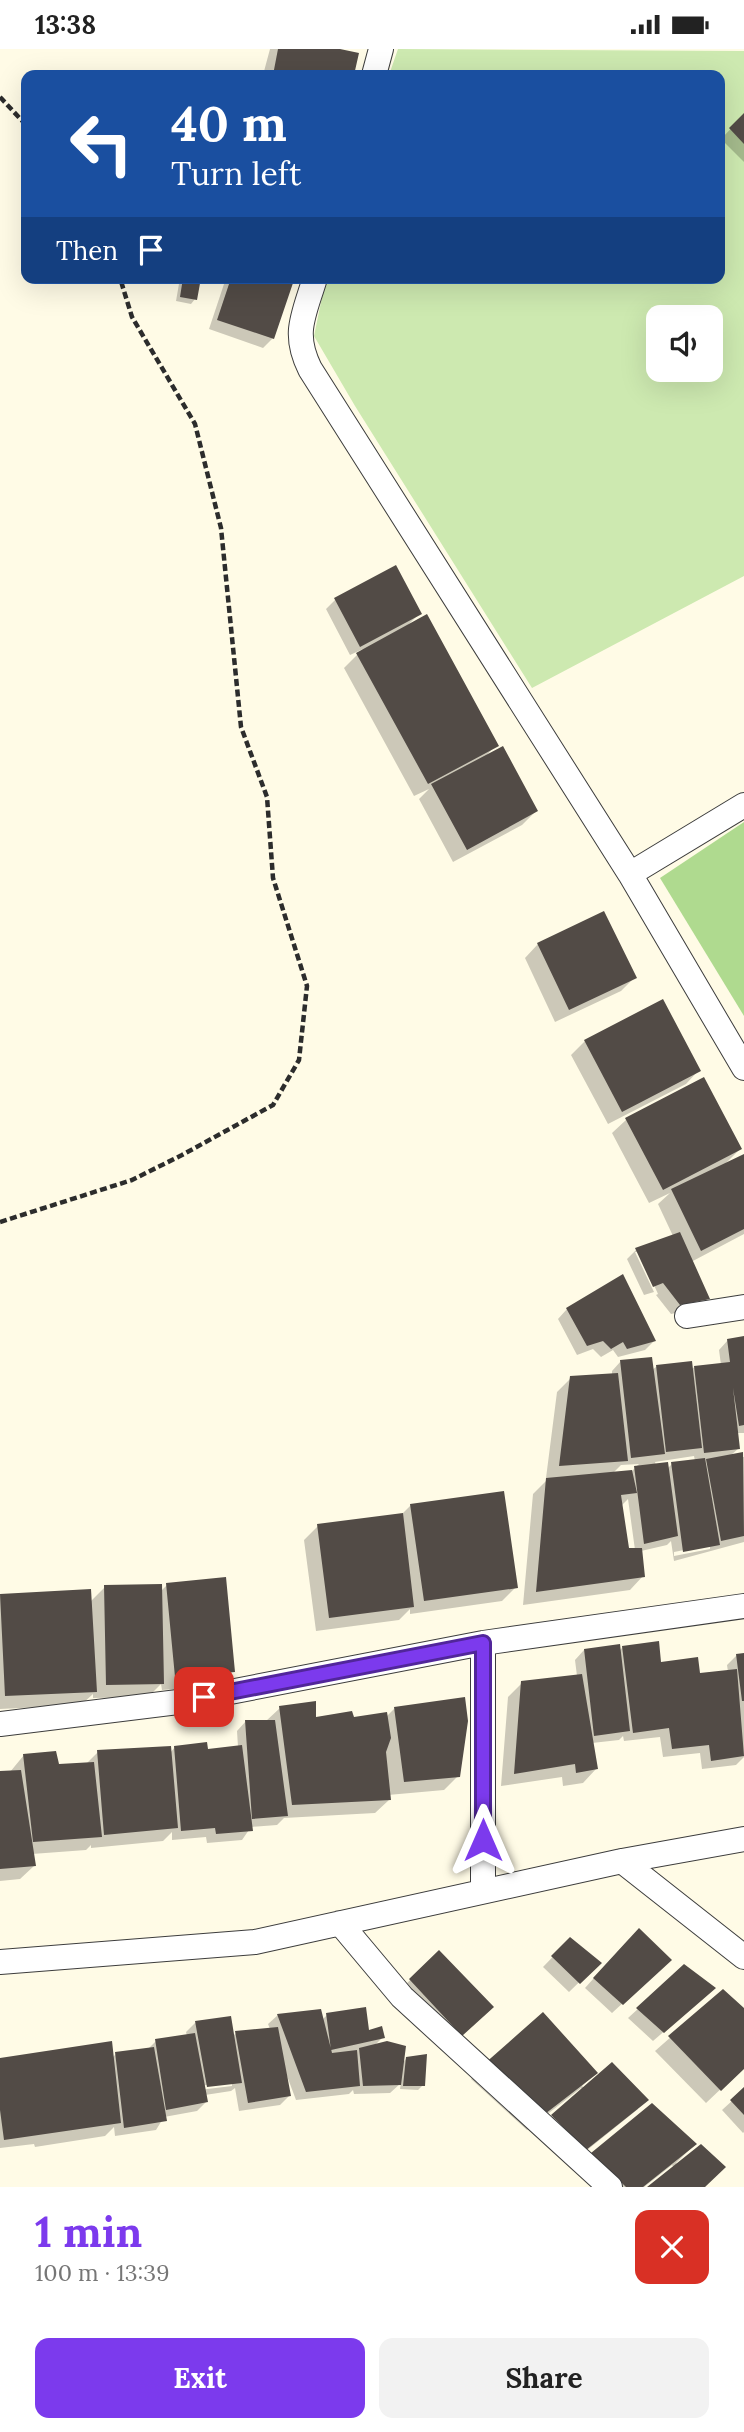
<!DOCTYPE html>
<html lang="en">
<head>
<meta charset="utf-8">
<style>
  :root { --surface:#fff; --page:#f2f2f2; --text:#222; --muted:#767676; --accent:#7c3aed }
  body { margin:0; font-family:Lora,serif; background:var(--page); color:var(--text); height:100vh; display:flex; flex-direction:column; font-size:26px; white-space:nowrap }
  * { box-sizing:border-box; margin:0 }
  p { font-size:23px; color:var(--muted) }
  .icon { flex:none; width:38px; height:38px; fill:none; stroke:currentColor; stroke-width:2; stroke-linecap:round; stroke-linejoin:round }
  .map { position:relative; height:2138px; overflow:hidden }
  .details { display:flex; flex-direction:column; background:var(--surface); flex:1 }
  .details>* { flex:none }
  .top-card { position:absolute; left:21px; top:21px; width:704px; height:214px; border-radius:14px; box-shadow:0 7px 28px #0002; background:#1a4fa0; color:#fff; overflow:hidden }
  .tools { position:absolute; left:646px; top:256px; display:grid; gap:14px }
  .tools a { display:grid; place-items:center; width:77px; height:77px; border-radius:14px; background:var(--surface); box-shadow:0 7px 28px #0002; font-size:35px }
  .pin { position:absolute; display:grid; place-items:center; width:60px; height:60px; color:#fff; margin:-30px; border-radius:14px; box-shadow:0 4px 10px #0006 }
  .me { position:absolute; width:77px; margin:-38px; rotate:0deg; stroke-linejoin:round; filter:drop-shadow(0 0 5px #0008) }
  .turn { display:flex; align-items:center; gap:24px; height:147px; padding:0 35px; font-size:32px }
  .turn .icon { width:91px; height:91px; stroke-width:2.5 }
  .turn b { display:block; font-size:49px; line-height:60px }
  .then { display:flex; align-items:center; height:66px; padding:0 35px; background:#0003; gap:14px; font-size:26px }
  .round { display:grid; place-items:center; flex:none; width:74px; height:74px; border-radius:14px; background:var(--page) }
  .headline { display:flex; align-items:center; justify-content:space-between; height:119px; padding:0 35px }
  h1 { font-size:42px; font-weight:700; line-height:52px; color:var(--accent) }
  .action { display:flex; gap:14px; margin-top:auto; padding:14px 35px }
  .action a { flex:1; height:80px; border-radius:14px; background:var(--accent); color:#fff; font-size:28px; font-weight:700; line-height:80px; text-align:center }
  .action a+a { background:var(--page); color:var(--text) }
  .status { display:flex; justify-content:space-between; align-items:center; height:49px; padding:0 35px; background:var(--surface); direction:ltr }
  .status svg { height:19px; fill:currentColor }
  .map>svg:first-child { display:block }
</style>
</head>
<body>
<div class="status"><b>13:38</b><svg viewBox="0 0 49 12"><path d="M0 12V9h3v3zM5 12V6h3v6zM10 12V3h3v9zM15 12V0h3v12zM26 1h20v11H26zM47 4h2v5h-2z"/></svg></div>
<div class="map">
<svg width="744" height="2138" viewBox="0 0 744 2138">
  <rect width="100%" height="100%" fill="#fffbe6"/>
  <!-- green -->
  <path fill="#cde9b0" fill-rule="evenodd" d="M 398,0 L 744,2 L 744,527 L 532,639 L 355,357 L 314,287 L 326,229 L 719,229 L 719,26 L 389,26 ZM 658,268 L 710,268 L 710,320 L 658,320 Z"/>
  <!-- forest -->
  <path fill="#afda8f" d="M 744,773 L 744,967 L 660,829 Z"/>
  <!-- shadow -->
  <path fill="#0003" fill-rule="evenodd" d="M 270,0 L 332,0 L 357,5 L 353,26 L 263,26 Z
    M 744,66 L 744,113 L 721,90 Z
    M 180,229 L 199,229 L 195,250 L 191,255 L 176,252 Z
    M 226,229 L 274,229 L 273,289 L 263,299 L 209,280 Z
    M 335,551 L 420,564 L 406,578 L 496,696 L 486,707 L 536,762 L 522,776 L 453,813 L 419,750 L 429,740 L 414,747 L 344,619 L 363,600 L 350,606 L 326,560 Z
    M 538,895 L 635,928 L 621,942 L 555,973 L 525,909 Z
    M 585,992 L 699,1021 L 686,1035 L 608,1075 L 571,1006 Z
    M 626,1071 L 740,1100 L 725,1115 L 744,1107 L 744,1185 L 691,1213 L 708,1249 L 699,1259 L 671,1265 L 656,1246 L 658,1245 L 639,1203 L 635,1203 L 654,1243 L 644,1246 L 627,1210 L 636,1201 L 673,1187 L 658,1155 L 670,1144 L 649,1154 L 612,1084 Z
    M 567,1260 L 654,1292 L 645,1301 L 618,1308 L 613,1301 L 601,1308 L 593,1300 L 577,1306 L 558,1270 Z
    M 744,1289 L 744,1384 L 737,1384 L 739,1399 L 730,1407 L 744,1408 L 744,1493 L 674,1512 L 671,1492 L 667,1496 L 641,1502 L 643,1527 L 630,1541 L 523,1556 L 533,1445 L 549,1429 L 546,1429 L 557,1343 L 571,1329 L 612,1326 L 612,1322 L 621,1312 L 652,1321 L 656,1318 L 691,1319 L 721,1316 L 719,1301 L 728,1291 ZM 694,1407 L 695,1412 L 672,1415 L 668,1419 L 656,1416 L 655,1413 ZM 639,1415 L 631,1423 L 612,1425 L 621,1416 ZM 628,1450 L 635,1501 L 627,1501 L 621,1457 ZM 710,1496 L 710,1500 L 674,1507 L 674,1503 Z
    M 411,1456 L 516,1538 L 502,1552 L 410,1565 L 410,1560 L 399,1571 L 316,1582 L 304,1491 L 318,1477 L 401,1466 Z
    M 167,1536 L 233,1622 L 219,1636 L 162,1641 L 161,1635 L 148,1648 L 93,1649 L 93,1645 L 81,1656 L 0,1660 L 0,1547 L 90,1542 L 90,1553 L 105,1538 L 161,1542 Z
    M 623,1598 L 660,1615 L 698,1626 L 728,1623 L 727,1616 L 737,1606 L 744,1605 L 744,1708 L 736,1716 L 702,1720 L 700,1704 L 663,1708 L 660,1688 L 624,1692 L 623,1687 L 619,1691 L 592,1694 L 596,1720 L 583,1734 L 563,1737 L 562,1728 L 501,1737 L 508,1648 L 522,1634 L 577,1627 L 575,1611 L 584,1601 L 619,1602 Z
    M 280,1659 L 314,1670 L 386,1668 L 394,1660 L 458,1727 L 444,1741 L 388,1746 L 389,1751 L 375,1764 L 284,1769 L 277,1776 L 251,1778 L 242,1791 L 207,1794 L 206,1788 L 172,1791 L 172,1783 L 163,1792 L 91,1799 L 91,1796 L 86,1801 L 32,1805 L 34,1817 L 20,1830 L 0,1832 L 0,1724 L 10,1723 L 24,1706 L 58,1717 L 86,1715 L 98,1703 L 170,1704 L 175,1698 L 206,1702 L 238,1698 L 237,1682 L 246,1672 L 266,1672 Z
    M 570,1890 L 599,1914 L 569,1943 L 543,1918 Z
    M 629,1890 L 660,1920 L 612,1964 L 585,1939 Z
    M 439,1903 L 492,1958 L 451,1995 L 401,1940 Z
    M 684,1918 L 704,1948 L 653,1992 L 628,1969 Z
    M 723,1942 L 744,1962 L 744,2018 L 706,2054 L 655,2002 Z
    M 278,1966 L 322,1971 L 327,1966 L 383,1988 L 374,1997 L 402,2014 L 407,2009 L 423,2036 L 418,2041 L 400,2040 L 401,2034 L 390,2044 L 354,2045 L 353,2041 L 349,2045 L 296,2051 L 287,2027 L 289,2047 L 280,2056 L 239,2062 L 235,2039 L 231,2042 L 205,2046 L 206,2053 L 197,2062 L 164,2068 L 156,2081 L 115,2087 L 114,2078 L 105,2087 L 35,2098 L 34,2095 L 0,2099 L 0,2011 L 112,2009 L 116,2005 L 147,2001 L 156,1992 L 187,1987 L 186,1983 L 195,1974 L 233,1987 L 236,1984 L 270,1980 L 268,1975 ZM 232,2033 L 232,2037 L 199,2041 L 198,2037 Z
    M 484,2017 L 595,2024 L 582,2037 L 584,2039 L 638,2060 L 576,2110 L 543,2077 L 583,2041 L 581,2039 L 527,2081 L 471,2030 Z
    M 744,2041 L 744,2083 L 743,2084 L 722,2061 Z
    M 695,2095 L 676,2114 L 703,2138 L 650,2138 L 674,2119 L 672,2116 L 644,2138 L 599,2138 Z"/>
  <!-- building -->
  <path fill="#524b46" d="M 278,0 L 340,0 L 359,4 L 354,26 L 273,26 Z
    M 744,64 L 744,95 L 729,79 Z
    M 183,229 L 201,229 L 197,251 L 180,248 Z
    M 231,229 L 280,229 L 293,234 L 274,290 L 217,271 Z
    M 396,516 L 422,565 L 360,598 L 334,549 Z
    M 427,565 L 499,697 L 428,735 L 356,604 Z
    M 503,697 L 538,762 L 467,801 L 431,735 Z
    M 604,862 L 637,929 L 569,961 L 537,894 Z
    M 663,950 L 701,1022 L 622,1063 L 584,991 Z
    M 704,1028 L 742,1100 L 663,1141 L 625,1069 Z
    M 744,1105 L 744,1180 L 701,1202 L 671,1140 Z
    M 680,1183 L 710,1250 L 680,1256 L 663,1234 L 653,1238 L 635,1199 Z
    M 623,1225 L 656,1292 L 627,1300 L 623,1293 L 611,1300 L 603,1292 L 587,1297 L 566,1259 Z
    M 744,1287 L 744,1376 L 739,1377 L 733,1339 L 740,1400 L 704,1404 L 694,1317 L 730,1313 L 727,1290 Z
    M 652,1308 L 665,1405 L 631,1409 L 620,1311 Z
    M 692,1312 L 702,1399 L 666,1403 L 656,1316 Z
    M 618,1324 L 628,1412 L 559,1417 L 570,1327 Z
    M 743,1403 L 744,1487 L 721,1492 L 706,1410 Z
    M 705,1409 L 720,1496 L 683,1503 L 671,1413 Z
    M 668,1413 L 678,1487 L 644,1495 L 634,1417 Z
    M 632,1421 L 637,1444 L 621,1446 L 629,1499 L 642,1499 L 645,1528 L 536,1543 L 546,1429 Z
    M 504,1442 L 518,1539 L 424,1552 L 410,1455 Z
    M 403,1464 L 414,1558 L 329,1569 L 317,1475 Z
    M 226,1528 L 235,1623 L 175,1628 L 166,1534 Z
    M 162,1535 L 164,1635 L 106,1636 L 104,1536 Z
    M 91,1540 L 97,1643 L 5,1647 L 0,1545 Z
    M 659,1592 L 661,1613 L 698,1608 L 700,1624 L 737,1620 L 744,1707 L 711,1712 L 709,1696 L 672,1700 L 669,1679 L 633,1684 L 622,1597 Z
    M 620,1595 L 630,1682 L 594,1687 L 584,1600 Z
    M 744,1604 L 744,1652 L 742,1652 L 736,1605 Z
    M 582,1625 L 598,1720 L 576,1724 L 575,1715 L 514,1725 L 521,1632 Z
    M 465,1648 L 468,1672 L 460,1728 L 404,1733 L 394,1658 Z
    M 316,1652 L 316,1668 L 352,1662 L 354,1668 L 387,1663 L 391,1689 L 386,1703 L 391,1751 L 292,1756 L 279,1657 Z
    M 245,1671 L 275,1671 L 288,1767 L 252,1770 Z
    M 207,1693 L 208,1700 L 242,1696 L 253,1782 L 216,1785 L 215,1779 L 181,1782 L 174,1697 Z
    M 171,1697 L 178,1779 L 104,1786 L 97,1701 Z
    M 56,1702 L 59,1715 L 94,1713 L 102,1788 L 33,1793 L 23,1705 Z
    M 21,1721 L 36,1817 L 0,1820 L 0,1722 Z
    M 639,1879 L 672,1911 L 623,1956 L 593,1929 Z
    M 570,1888 L 602,1914 L 580,1935 L 551,1907 Z
    M 439,1901 L 494,1958 L 462,1987 L 409,1930 Z
    M 684,1915 L 716,1939 L 664,1984 L 636,1959 Z
    M 723,1940 L 744,1959 L 744,2020 L 721,2042 L 668,1987 Z
    M 366,1958 L 369,1981 L 382,1977 L 385,1989 L 331,2001 L 326,1964 Z
    M 321,1960 L 332,2004 L 357,2001 L 360,2037 L 306,2043 L 277,1965 Z
    M 543,1963 L 598,2024 L 541,2068 L 483,2016 Z
    M 231,1967 L 242,2034 L 207,2038 L 195,1972 Z
    M 278,1978 L 291,2047 L 248,2054 L 235,1982 Z
    M 195,1984 L 208,2053 L 166,2061 L 155,1990 Z
    M 112,1992 L 121,2074 L 4,2091 L 0,2061 L 0,2009 Z
    M 387,1992 L 406,1997 L 401,2036 L 363,2037 L 359,1999 Z
    M 154,1998 L 167,2072 L 124,2079 L 115,2003 Z
    M 427,2005 L 425,2037 L 403,2037 L 406,2008 Z
    M 612,2013 L 649,2051 L 586,2101 L 551,2066 Z
    M 744,2038 L 744,2066 L 730,2051 Z
    M 652,2054 L 697,2095 L 643,2138 L 626,2138 L 591,2104 Z
    M 701,2095 L 726,2118 L 705,2138 L 647,2138 Z"/>
  <g fill="none" stroke-linecap="round" stroke-linejoin="round">
    <defs>
      <path id="street" d="M 374,26 L 381,0
        M 315,229 C 304,266 292,284 310,320 L 630,825 L 744,1019
        M 630,825 L 744,756
        M 687,1267 L 744,1258
        M 483,1594 L 483,1842
        M 0,1675 L 178,1653 L 483,1594 L 744,1557
        M 622,1812 L 744,1908
        M 340,1874 L 402,1948 L 610,2138
        M 0,1913 L 255,1893 L 622,1812 L 744,1790"/>
    </defs>
    <!-- street casing -->
    <use href="#street" stroke="#3d3d3d" stroke-width="26"/>
    <!-- path -->
    <path stroke="#2c2c2c" stroke-width="4.5" stroke-dasharray="7 3.5" stroke-linecap="butt" d="M 0,48 L 26,76
      M 0,1173 L 132,1131 L 182,1106 L 273,1056 L 299,1011 L 307,937 L 273,829 L 267,748 L 241,678 L 221,479 L 195,375 L 132,268 L 120,229"/>
    <!-- street -->
    <use href="#street" stroke="#fff" stroke-width="24"/>
  </g>
  <g fill="none" stroke-linecap="round" stroke-linejoin="round">
    <defs>
      <path id="route" d="M 204,1648 L 483,1594 L 483,1791"/>
    </defs>
    <!-- route casing -->
    <use href="#route" stroke="#51269a" stroke-width="18"/>
    <!-- route -->
    <use href="#route" stroke="#7c3aed" stroke-width="12"/>
  </g>
</svg>
<div class="tools">
<a><svg class="icon" aria-label="sound" viewBox="0 0 24 24"><path d="M4 9h4l5-4v14l-5-4H4zM17 9q2 3 0 6"/></svg></a>
</div>
<div class="pin" style="left:204px;top:1648px;background:#d93025"><svg class="icon" aria-label="arrive" viewBox="0 0 24 24"><path d="M6 21V4h12l-3 4 3 4H6"/></svg></div>
<svg class="me" style="left:483px;top:1791px" viewBox="-20 -20 40 40"><path d="M0-17L14 15 0 8-14 15z" fill="#7c3aed" stroke="#fff" stroke-width="4"/></svg>
<div class="top-card">
<div class="turn"><svg class="icon" aria-label="left" viewBox="0 0 24 24"><path d="M17 20v-9H6M10 6l-5 5 5 5"/></svg><div><b>40 m</b>Turn left</div></div>
<div class="then">Then<svg class="icon" aria-label="arrive" viewBox="0 0 24 24"><path d="M6 21V4h12l-3 4 3 4H6"/></svg></div>
</div>
</div>
<section class="details">
<div class="headline"><div><h1>1 min</h1><p>100 m · 13:39</p></div><a class="round" style="background:#d93025;color:#fff"><svg class="icon" aria-label="close" viewBox="0 0 24 24"><path d="M6 6l12 12M18 6L6 18"/></svg></a></div>
<div class="action"><a>Exit</a><a>Share</a></div>
</section>
</body>
</html>
